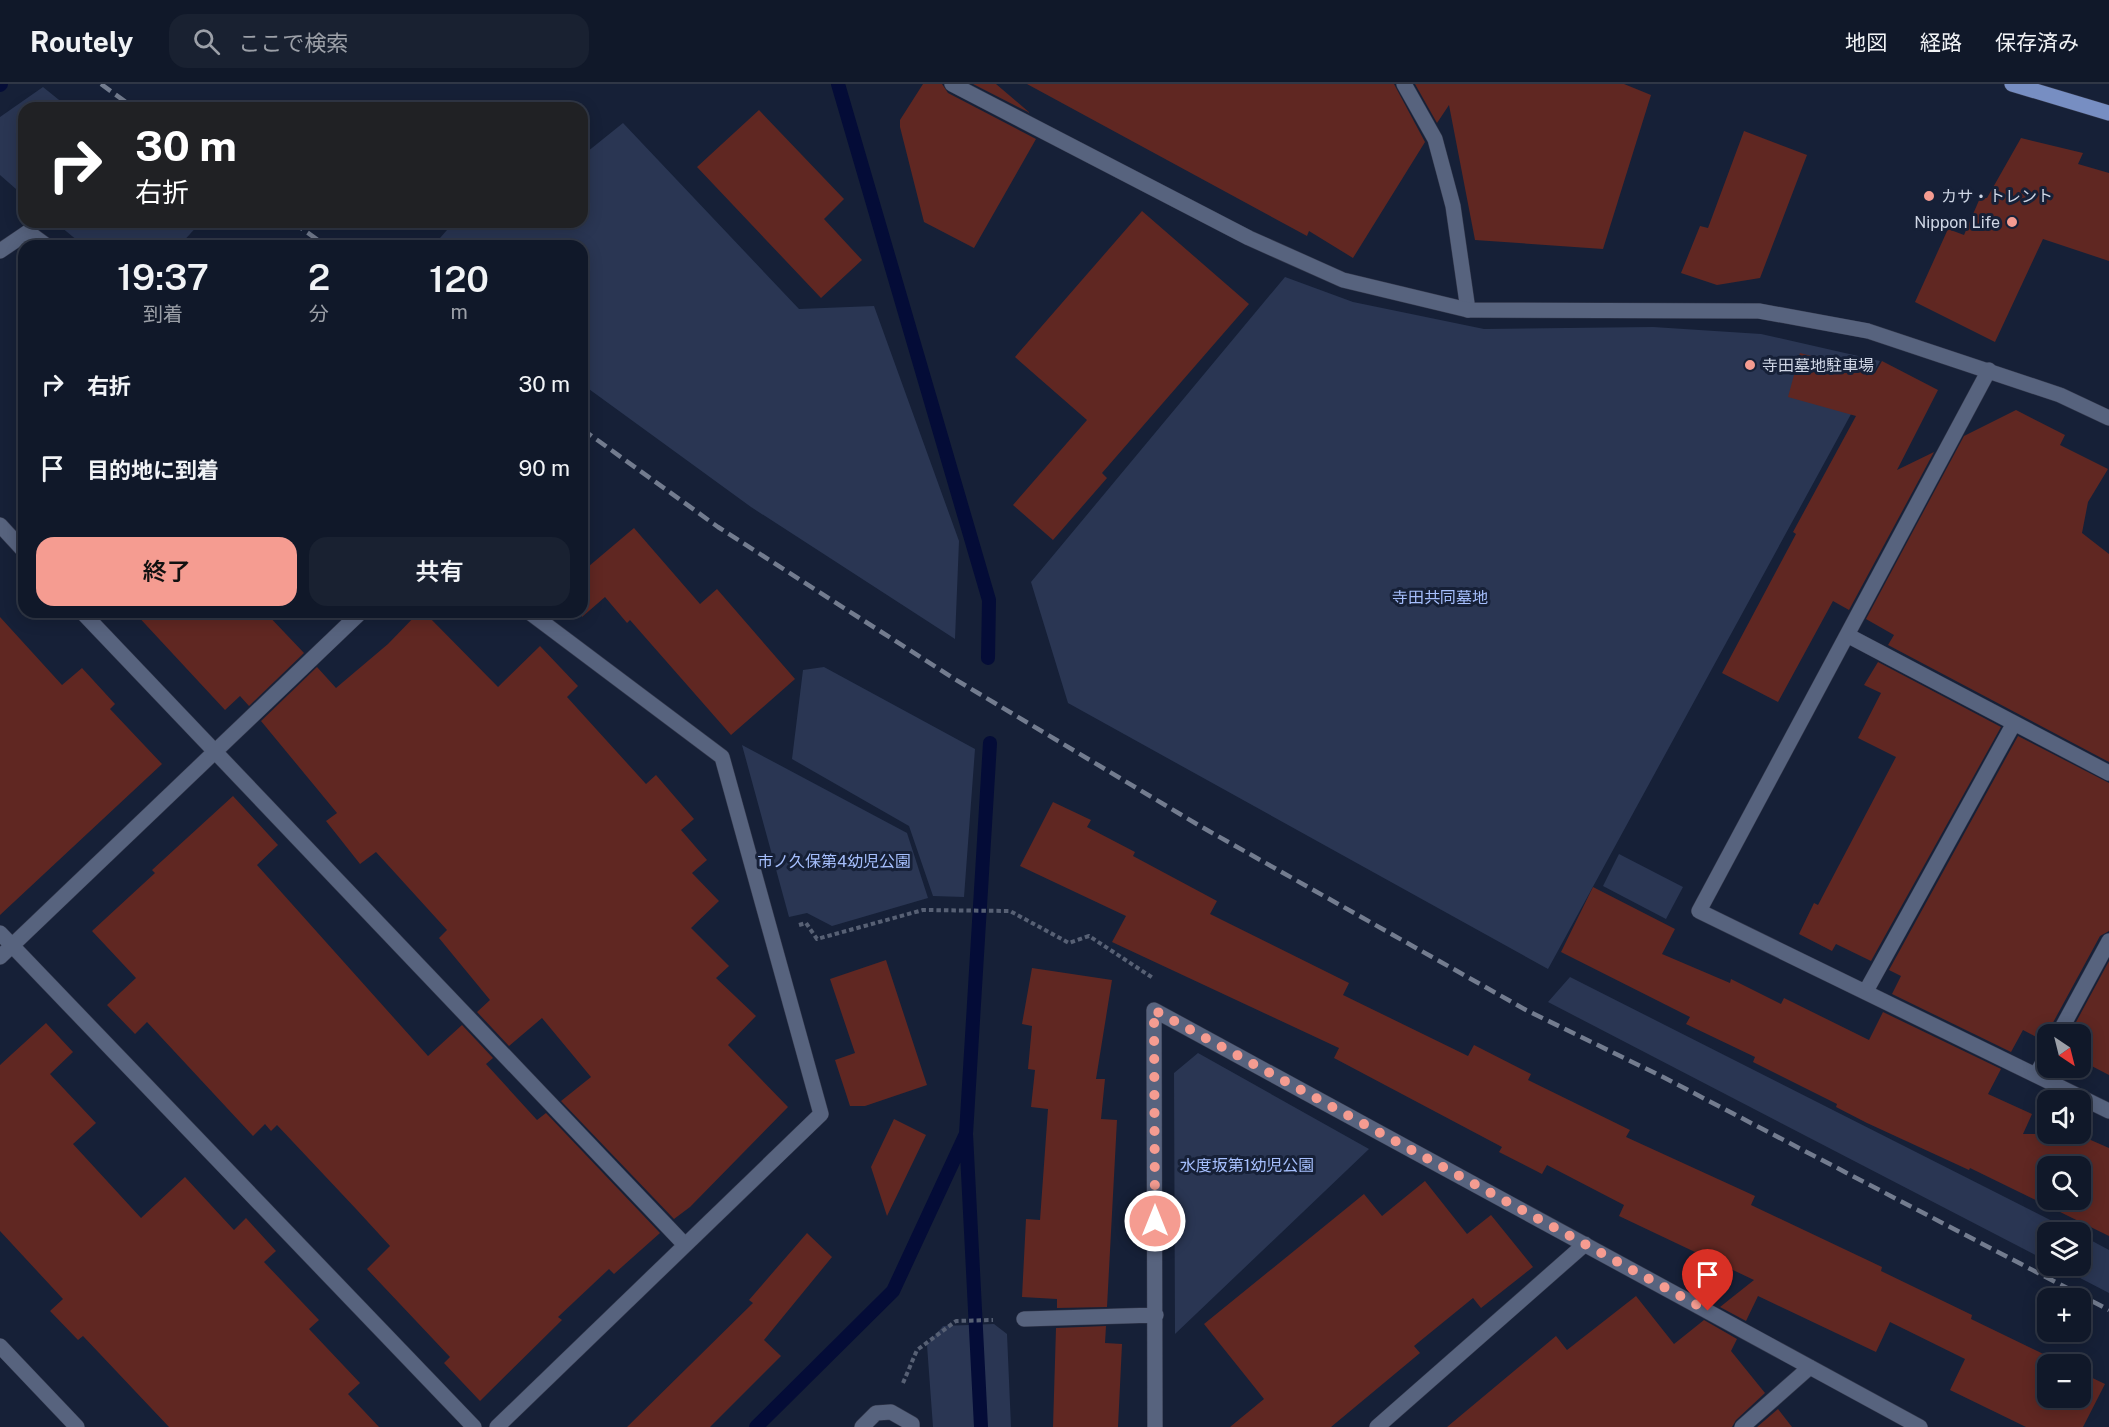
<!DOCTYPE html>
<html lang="ja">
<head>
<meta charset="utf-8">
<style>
  :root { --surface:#101829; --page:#192131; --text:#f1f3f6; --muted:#9ca0a8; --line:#303746; --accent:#f59c91 }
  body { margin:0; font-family:"Public Sans","Noto Sans JP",sans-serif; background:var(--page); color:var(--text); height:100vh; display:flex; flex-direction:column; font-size:22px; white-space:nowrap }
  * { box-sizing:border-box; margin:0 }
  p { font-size:20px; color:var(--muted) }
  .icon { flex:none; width:33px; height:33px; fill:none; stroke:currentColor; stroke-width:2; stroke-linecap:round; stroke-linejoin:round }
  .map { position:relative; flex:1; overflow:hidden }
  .sheet { position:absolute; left:18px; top:156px; width:570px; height:378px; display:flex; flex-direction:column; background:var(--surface); border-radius:18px; box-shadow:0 3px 15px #0003,0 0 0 2px var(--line) }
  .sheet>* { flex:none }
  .hud { position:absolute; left:18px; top:18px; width:570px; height:126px; border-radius:18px; box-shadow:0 3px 15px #0003,0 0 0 2px var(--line); background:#202124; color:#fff; overflow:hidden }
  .needle { width:39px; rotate:145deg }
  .fabs { position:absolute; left:2037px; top:940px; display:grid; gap:12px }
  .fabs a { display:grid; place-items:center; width:54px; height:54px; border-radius:12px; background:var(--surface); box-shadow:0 3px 15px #0003,0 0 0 2px var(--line); font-size:30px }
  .pin { position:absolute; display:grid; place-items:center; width:51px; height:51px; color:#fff; margin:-62px -26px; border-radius:50% 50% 50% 0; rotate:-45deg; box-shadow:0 0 6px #0007 }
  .pin .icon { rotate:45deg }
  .me { position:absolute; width:66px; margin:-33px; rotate:0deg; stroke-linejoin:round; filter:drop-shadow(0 0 4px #0008) }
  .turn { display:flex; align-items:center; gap:21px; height:126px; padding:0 18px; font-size:27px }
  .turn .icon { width:78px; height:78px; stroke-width:2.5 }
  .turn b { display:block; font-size:42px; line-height:51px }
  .eta { display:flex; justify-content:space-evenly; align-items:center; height:102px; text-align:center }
  .eta b { font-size:36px; font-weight:600; line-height:42px }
  .primary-button { display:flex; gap:12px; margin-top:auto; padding:12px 18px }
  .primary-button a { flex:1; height:69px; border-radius:18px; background:var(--accent); color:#111; font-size:24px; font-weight:600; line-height:69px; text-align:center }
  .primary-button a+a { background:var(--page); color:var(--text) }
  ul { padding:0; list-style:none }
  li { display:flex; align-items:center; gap:18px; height:84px; padding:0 18px }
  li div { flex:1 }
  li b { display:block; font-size:22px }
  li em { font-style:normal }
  header { display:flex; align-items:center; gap:36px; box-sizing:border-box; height:84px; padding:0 30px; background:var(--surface); border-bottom:2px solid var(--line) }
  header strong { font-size:28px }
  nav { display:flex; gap:33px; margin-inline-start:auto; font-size:21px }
  .search { width:420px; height:54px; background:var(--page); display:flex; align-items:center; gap:15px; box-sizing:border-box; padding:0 21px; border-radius:18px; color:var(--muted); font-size:22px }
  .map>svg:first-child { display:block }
</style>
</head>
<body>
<header>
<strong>Routely</strong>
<div class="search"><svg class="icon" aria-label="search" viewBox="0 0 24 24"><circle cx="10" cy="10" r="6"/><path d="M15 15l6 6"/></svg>ここで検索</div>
<nav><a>地図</a><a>経路</a><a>保存済み</a></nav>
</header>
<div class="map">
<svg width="2109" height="1343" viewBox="0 0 2109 1343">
  <rect width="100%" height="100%" fill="#162037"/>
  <!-- green -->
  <path fill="#2a3653" d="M 43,3 L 69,24 L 24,24 L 24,112 L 0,91 L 0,33 Z
    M 623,39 L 799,225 L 874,222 L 959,457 L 955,555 L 751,423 L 582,300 L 582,162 L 433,162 L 454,138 L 582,138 L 582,72 Z
    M 55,138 L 201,138 L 179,162 L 84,162 Z
    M 1285,193 L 1353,218 L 1484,245 L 1653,243 L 1761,250 L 1880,277 L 1548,885 L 1068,619 L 1031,498 Z
    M 824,583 L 975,665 L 964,813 L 933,812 L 909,742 L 792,675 L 803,586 Z
    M 742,661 L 907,749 L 928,814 L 832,842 L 807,829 L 789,833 Z
    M 1619,770 L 1683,803 L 1666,835 L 1603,802 Z
    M 1570,893 L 2076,1149 L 2048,1149 L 2047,1177 L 1548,918 Z
    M 1198,969 L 1369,1065 L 1175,1250 L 1174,989 Z
    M 2081,1151 L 2109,1166 L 2109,1209 L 2057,1182 L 2080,1182 Z
    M 994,1240 L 1007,1250 L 1011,1343 L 933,1343 L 927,1261 L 943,1242 Z"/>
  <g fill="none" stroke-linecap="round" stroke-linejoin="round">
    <!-- stream -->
    <path stroke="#040c37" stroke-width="14" d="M 838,0 L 989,516 L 988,574
      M 0,1 L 1,0
      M 756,1343 L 893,1207 L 965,1052
      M 981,1343 L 966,1050 L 990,659"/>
  </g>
  <!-- building -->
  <path fill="#602722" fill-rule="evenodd" d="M 923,0 L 942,0 L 948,9 L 1036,55 L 974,164 L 924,138 L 900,43 L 900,36 Z
    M 973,0 L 996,0 L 1030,29 Z
    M 1027,0 L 1394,0 L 1425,58 L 1353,174 L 1309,147 L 1307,152 Z
    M 1415,0 L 1624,0 L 1651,11 L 1603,165 L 1475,156 L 1449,21 L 1437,39 Z
    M 759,26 L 844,115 L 824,135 L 862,176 L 821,214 L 697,83 Z
    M 1744,47 L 1807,71 L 1760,194 L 1717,201 L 1681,189 L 1700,142 L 1708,144 Z
    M 2021,54 L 2083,69 L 2078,80 L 2109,89 L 2109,177 L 2043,155 L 1995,258 L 1915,218 L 1948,145 L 1964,151 L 1980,114 L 1987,114 Z
    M 1142,127 L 1249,220 L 1102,389 L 1107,394 L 1053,456 L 1013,421 L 1087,336 L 1015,273 Z
    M 1800,269 L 1875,289 L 1882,277 L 1938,306 L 1897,386 L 1934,368 L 1849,526 L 1833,517 L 1778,618 L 1722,589 L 1796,450 L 1793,448 L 1856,332 L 1788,313 Z
    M 2016,326 L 2065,351 L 2060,361 L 2108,385 L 2088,418 L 2082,449 L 2109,470 L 2109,678 L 1888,561 L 1894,551 L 1866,535 L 1964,352 Z
    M 634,444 L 700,520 L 717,505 L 795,595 L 731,651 L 630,536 L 627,539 L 605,513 L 582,533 L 582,488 Z
    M 134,528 L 265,528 L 304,569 L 249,622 L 240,612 L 225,626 Z
    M 419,528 L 424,528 L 498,603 L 540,562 L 578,602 L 567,613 L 646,700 L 656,691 L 694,735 L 681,746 L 707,776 L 692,789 L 719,817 L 691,844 L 729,882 L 716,894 L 756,932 L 728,961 L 788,1023 L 690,1123 L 674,1135 L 561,1017 L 591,993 L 542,934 L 509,962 L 477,928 L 490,916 L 439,854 L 447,846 L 376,768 L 360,780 L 326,737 L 337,729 L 261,637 L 317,583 L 336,604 L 388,560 Z
    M 0,533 L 62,601 L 82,584 L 115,620 L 110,625 L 162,680 L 0,831 Z
    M 1878,578 L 2001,643 L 1871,877 L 1836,860 L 1832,867 L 1799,850 L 1814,819 L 1818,821 L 1896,673 L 1858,654 L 1881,609 L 1864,601 Z
    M 2018,652 L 2109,699 L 2109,847 L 2100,852 L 2049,946 L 2048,959 L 2023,946 L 2011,968 L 1892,910 L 1901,892 L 1889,886 Z
    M 233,712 L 278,761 L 257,781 L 428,972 L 462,941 L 493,974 L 486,980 L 537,1036 L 546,1029 L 660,1149 L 614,1190 L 609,1185 L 558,1233 L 562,1236 L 480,1317 L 444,1279 L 450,1273 L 367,1185 L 390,1162 L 357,1126 L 277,1041 L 271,1047 L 265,1040 L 253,1052 L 147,938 L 135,950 L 107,921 L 136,894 L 92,847 L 155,789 L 152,786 Z
    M 1053,718 L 1091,736 L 1087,743 L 1135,768 L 1133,772 L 1217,817 L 1210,830 L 1349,899 L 1343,911 L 1468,972 L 1474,961 L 1531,990 L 1528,996 L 1630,1046 L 1626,1053 L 1755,1112 L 1751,1121 L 1882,1183 L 1881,1187 L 1972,1231 L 1971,1235 L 2066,1281 L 2048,1281 L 2048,1314 L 2080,1314 L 2080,1288 L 2105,1300 L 2083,1343 L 2026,1343 L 1950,1306 L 1965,1275 L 1890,1238 L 1876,1268 L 1758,1212 L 1746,1237 L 1720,1223 L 1754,1196 L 1619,1132 L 1624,1121 L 1547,1081 L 1542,1090 L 1499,1068 L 1502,1063 L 1334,974 L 1339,964 L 1112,858 L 1126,832 L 1020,782 Z
    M 1593,803 L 1675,845 L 1662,870 L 1730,899 L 1731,895 L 1781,920 L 1784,914 L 1869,956 L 1883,928 L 2001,985 L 1988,1010 L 2032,1030 L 2023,1050 L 2077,1050 L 2109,1064 L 2109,1152 L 1970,1084 L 1969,1086 L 1867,1039 L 1836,1023 L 1837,1020 L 1753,978 L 1755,973 L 1686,940 L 1690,933 L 1561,868 ZM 2048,1083 L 2080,1083 L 2080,1116 L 2048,1116 Z
    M 886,876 L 927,1001 L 865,1022 L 850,1022 L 835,976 L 855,969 L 830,895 Z
    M 2109,877 L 2109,991 L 2080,976 L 2080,951 L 2069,951 Z
    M 1032,884 L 1112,896 L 1096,995 L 1105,995 L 1101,1035 L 1117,1036 L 1107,1223 L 1057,1224 L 1057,1215 L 1022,1213 L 1026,1135 L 1040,1136 L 1048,1025 L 1031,1023 L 1035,986 L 1028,985 L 1032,942 L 1022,940 Z
    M 46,939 L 73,968 L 50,990 L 96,1039 L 73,1060 L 141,1134 L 185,1093 L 234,1146 L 246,1134 L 276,1167 L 264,1178 L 319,1236 L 309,1245 L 360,1299 L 348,1310 L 379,1343 L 169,1343 L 83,1252 L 78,1256 L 50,1227 L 63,1215 L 0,1147 L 0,981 Z
    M 894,1035 L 926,1051 L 887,1132 L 871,1083 Z
    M 1425,1097 L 1467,1150 L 1491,1131 L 1533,1183 L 1481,1224 L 1473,1214 L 1414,1262 L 1420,1269 L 1331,1343 L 1230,1343 L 1264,1315 L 1204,1240 L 1364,1110 L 1382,1132 Z
    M 807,1149 L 832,1173 L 764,1256 L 781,1272 L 710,1343 L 627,1343 L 753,1219 L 749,1216 Z
    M 1636,1212 L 1674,1260 L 1704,1236 L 1737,1255 L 1731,1267 L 1765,1309 L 1736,1336 L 1732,1343 L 1447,1343 L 1556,1252 L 1567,1266 Z
    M 1106,1242 L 1105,1259 L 1122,1260 L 1118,1343 L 1053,1343 L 1056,1244 Z
    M 1778,1325 L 1792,1343 L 1757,1343 Z"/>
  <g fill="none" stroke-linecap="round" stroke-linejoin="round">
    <defs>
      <path id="service" d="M 1404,0 L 1435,55 L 1453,122 L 1468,226"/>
      <path id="minor" d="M 952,0 L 1249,154 L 1343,196 L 1468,226 L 1759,227 L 1868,247 L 2060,311 L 2109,334
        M 0,167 L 28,148 L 47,162
        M 1989,286 L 1699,827 L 2109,1027
        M 0,441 L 24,467
        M 82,528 L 685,1161
        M 1847,551 L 2109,689
        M 0,849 L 474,1343
        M 0,873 L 361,528
        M 1866,907 L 2013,641
        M 2058,951 L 2109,857
        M 2036,991 L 2048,969
        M 1024,1235 L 1156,1231
        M 0,1262 L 77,1343
        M 497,1343 L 821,1030 L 722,673 L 529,528
        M 862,1343 L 876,1329 L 891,1328 L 912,1340 L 912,1343
        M 1155,1343 L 1154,926 L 1920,1343
        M 1377,1343 L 1585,1160
        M 1742,1343 L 1810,1283"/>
      <path id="primary" d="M 2012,0 L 2109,29"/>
    </defs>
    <!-- service casing -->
    <use href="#service" stroke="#34394d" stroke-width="16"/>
    <!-- minor casing -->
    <use href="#minor" stroke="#34394d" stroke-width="16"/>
    <!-- primary casing -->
    <use href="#primary" stroke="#34394d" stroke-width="16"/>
    <!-- path -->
    <path stroke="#576074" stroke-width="4" stroke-dasharray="4.5 3" stroke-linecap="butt" d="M 799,841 L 806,839 L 817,855 L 923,826 L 1010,827 L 1069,859 L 1089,852 L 1153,894
      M 903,1299 L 917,1266 L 956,1237 L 993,1236"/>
    <!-- service -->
    <use href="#service" stroke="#57637e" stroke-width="15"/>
    <!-- minor -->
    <use href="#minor" stroke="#57637e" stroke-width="15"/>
    <!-- primary -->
    <use href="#primary" stroke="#778ec2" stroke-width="15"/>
    <!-- rail -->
    <path stroke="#737c8f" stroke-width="4.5" stroke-dasharray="12 6" stroke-linecap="butt" d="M 101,0 L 134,24
      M 293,138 L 326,162
      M 582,345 L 718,443 L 953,594 L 1200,742 L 1526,926 L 1663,993 L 2109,1226"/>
  </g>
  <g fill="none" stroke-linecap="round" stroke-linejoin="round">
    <!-- route -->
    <path stroke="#f59c91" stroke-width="10" stroke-dasharray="0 18" d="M 1155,1137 L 1154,926 L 1708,1227"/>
  </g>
  <!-- markers -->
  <g fill="#f59c91" stroke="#162037" stroke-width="2">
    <circle cx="1929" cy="112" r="6"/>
    <circle cx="2012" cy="138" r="6"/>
    <circle cx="1750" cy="281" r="6"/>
  </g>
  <g text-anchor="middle" stroke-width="6" stroke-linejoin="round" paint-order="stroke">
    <!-- poi labels -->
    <g font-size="16" fill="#cfd6e5" stroke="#162037" text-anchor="start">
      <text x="1941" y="118">カサ・トレント</text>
      <text x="2000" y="144" text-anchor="end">Nippon Life</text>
      <text x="1762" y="287">寺田墓地駐車場</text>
    </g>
    <!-- park labels -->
    <g font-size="16" fill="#a6bffd" stroke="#162037">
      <text x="1440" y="519">寺田共同墓地</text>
      <text x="834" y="783">市ノ久保第4幼児公園</text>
      <text x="1247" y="1087">水度坂第1幼児公園</text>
    </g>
  </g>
</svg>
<div class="fabs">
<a><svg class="needle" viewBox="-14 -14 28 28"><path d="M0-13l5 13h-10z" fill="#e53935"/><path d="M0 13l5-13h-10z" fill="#9ca0a8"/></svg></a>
<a><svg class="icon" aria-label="sound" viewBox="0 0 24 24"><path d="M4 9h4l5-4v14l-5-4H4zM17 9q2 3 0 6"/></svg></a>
<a><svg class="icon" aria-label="search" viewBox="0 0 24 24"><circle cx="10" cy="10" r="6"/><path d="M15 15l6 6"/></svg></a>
<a><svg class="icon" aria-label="layers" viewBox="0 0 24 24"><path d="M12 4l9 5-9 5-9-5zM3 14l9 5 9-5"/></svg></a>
<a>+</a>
<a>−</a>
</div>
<div class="pin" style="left:1708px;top:1227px;background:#d93025"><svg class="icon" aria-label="arrive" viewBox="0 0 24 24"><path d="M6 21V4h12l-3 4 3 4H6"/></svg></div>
<svg class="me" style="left:1155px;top:1137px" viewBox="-20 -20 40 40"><circle r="17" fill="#f59c91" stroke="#fff" stroke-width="3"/><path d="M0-11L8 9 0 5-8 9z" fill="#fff"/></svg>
<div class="hud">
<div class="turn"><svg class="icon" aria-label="right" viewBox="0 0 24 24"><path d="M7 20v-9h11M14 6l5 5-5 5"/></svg><div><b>30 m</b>右折</div></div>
</div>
<section class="sheet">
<div class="eta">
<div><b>19:37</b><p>到着</p></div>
<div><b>2</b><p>分</p></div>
<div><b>120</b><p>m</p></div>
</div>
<ul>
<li><svg class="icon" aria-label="right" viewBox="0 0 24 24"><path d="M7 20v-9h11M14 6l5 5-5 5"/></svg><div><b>右折</b></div><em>30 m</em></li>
<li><svg class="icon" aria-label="arrive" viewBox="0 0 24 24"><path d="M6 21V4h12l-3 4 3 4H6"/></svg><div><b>目的地に到着</b></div><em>90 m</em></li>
</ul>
<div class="primary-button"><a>終了</a><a>共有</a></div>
</section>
</div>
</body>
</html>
